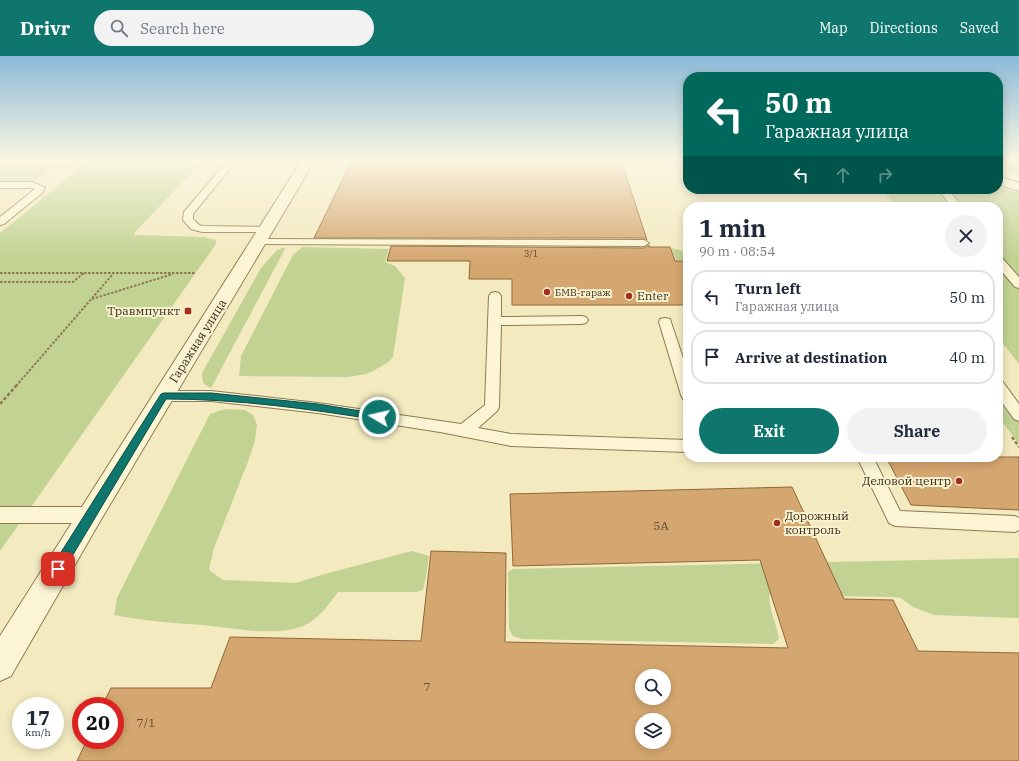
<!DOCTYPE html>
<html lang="en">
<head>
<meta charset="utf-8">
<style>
  :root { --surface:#fff; --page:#f2f2f3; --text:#1f2937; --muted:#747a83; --line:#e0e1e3; --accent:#0f766e }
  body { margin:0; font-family:"IBM Plex Serif",serif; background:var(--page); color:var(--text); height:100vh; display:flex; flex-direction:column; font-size:15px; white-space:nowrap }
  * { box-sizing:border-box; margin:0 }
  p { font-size:13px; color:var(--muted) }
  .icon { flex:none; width:22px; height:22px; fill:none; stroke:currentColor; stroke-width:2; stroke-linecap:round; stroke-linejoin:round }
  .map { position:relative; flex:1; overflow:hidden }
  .drawer { position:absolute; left:683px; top:146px; width:320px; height:260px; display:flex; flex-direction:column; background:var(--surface); border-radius:16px; box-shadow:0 2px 10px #0003 }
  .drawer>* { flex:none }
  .top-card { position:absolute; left:683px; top:16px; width:320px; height:122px; border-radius:16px; box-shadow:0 2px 10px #0003; background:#00695c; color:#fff; overflow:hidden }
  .buttons { position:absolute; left:635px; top:613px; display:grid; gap:8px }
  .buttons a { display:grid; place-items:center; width:36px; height:36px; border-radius:50%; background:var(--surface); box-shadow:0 2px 10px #0003; font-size:20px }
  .speed { position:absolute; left:12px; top:641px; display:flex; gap:8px; font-size:20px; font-weight:700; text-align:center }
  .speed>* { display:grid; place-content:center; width:52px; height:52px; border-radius:50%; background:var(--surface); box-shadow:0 2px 10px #0003; line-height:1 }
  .speed small { font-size:10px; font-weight:400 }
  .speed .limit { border:6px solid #d22; background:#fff; color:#111 }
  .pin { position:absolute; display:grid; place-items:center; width:34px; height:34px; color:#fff; margin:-17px; border-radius:8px; box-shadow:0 2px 6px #0006 }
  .me { position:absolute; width:44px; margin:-22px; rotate:279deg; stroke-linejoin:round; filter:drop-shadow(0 0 3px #0008) }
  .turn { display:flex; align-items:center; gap:14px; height:84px; padding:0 16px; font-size:18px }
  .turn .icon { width:52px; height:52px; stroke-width:2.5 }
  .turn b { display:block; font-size:28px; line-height:34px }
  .lanes { display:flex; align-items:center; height:38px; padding:0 16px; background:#0003; justify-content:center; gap:20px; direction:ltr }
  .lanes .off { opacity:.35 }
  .round { display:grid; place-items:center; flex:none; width:42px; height:42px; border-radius:21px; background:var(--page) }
  .summary { display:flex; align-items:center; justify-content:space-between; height:68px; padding:0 16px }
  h1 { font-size:24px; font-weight:800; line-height:30px }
  .cta { display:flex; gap:8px; margin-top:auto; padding:8px 16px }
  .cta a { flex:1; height:46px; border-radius:24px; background:var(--accent); color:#fff; font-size:16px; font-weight:800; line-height:46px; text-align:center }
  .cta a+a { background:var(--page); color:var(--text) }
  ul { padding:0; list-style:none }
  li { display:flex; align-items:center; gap:12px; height:54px; margin:0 8px 6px; padding:0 8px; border:2px solid var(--line); border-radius:16px }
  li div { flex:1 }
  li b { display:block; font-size:15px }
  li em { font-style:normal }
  header { display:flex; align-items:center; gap:24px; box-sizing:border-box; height:56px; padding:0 20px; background:var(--accent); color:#fff }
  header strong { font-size:19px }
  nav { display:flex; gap:22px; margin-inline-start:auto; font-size:14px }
  .search { width:280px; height:36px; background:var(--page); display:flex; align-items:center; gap:10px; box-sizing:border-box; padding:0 14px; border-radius:22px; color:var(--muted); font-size:15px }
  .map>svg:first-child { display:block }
</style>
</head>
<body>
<header>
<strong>Drivr</strong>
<div class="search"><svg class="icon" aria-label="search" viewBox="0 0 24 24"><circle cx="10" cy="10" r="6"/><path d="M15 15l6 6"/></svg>Search here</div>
<nav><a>Map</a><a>Directions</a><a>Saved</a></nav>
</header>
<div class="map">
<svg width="1019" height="705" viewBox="0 0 1019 705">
  <rect width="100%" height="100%" fill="#f3eabf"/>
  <!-- green -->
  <path fill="#c2d292" d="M 90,104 L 204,104 L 135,176 L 134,179 L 204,181 L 216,184 L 216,188 L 0,495 L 0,177 Z
    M 998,104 L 1019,104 L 1019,119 L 998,113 Z
    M 0,110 L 44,110 L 49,112 C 33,130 23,127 0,128 Z
    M 998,130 L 1019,137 L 1019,308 L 998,281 L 998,151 L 896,151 L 884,136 L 875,133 L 998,133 Z
    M 286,191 L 211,332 C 203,329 202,325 202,317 L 261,212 L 277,194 Z
    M 302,191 L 389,193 L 385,206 L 395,210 L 405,222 L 393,301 L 387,307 L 375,314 L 366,318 L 348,321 L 239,320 L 241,300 L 293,199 Z
    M 671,192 L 688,196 L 688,204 L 676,204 Z
    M 998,335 L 1019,364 L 1019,388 L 998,360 Z
    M 225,353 L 245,354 L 253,359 L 257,369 L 255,384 L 249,403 L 214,492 L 209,514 L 223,524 L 296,527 L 321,519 L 412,495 L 429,500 L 426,521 L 423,534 L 416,536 L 338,536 C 329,548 318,564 303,570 C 275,581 233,572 203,569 C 173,567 143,565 114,559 L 117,542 L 210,358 Z
    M 1019,502 L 1019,562 L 934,559 L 913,551 L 901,542 L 892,541 L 769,539 C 769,554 777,569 779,583 L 773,588 L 522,583 L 513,580 L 509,573 L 508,516 L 513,513 Z"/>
  <!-- building -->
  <path fill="#d5a770" stroke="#906638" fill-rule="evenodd" d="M 352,104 L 621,104 L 647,184 L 644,182 L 314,182 Z
    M 649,189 L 649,191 L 670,191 L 675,205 L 688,205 L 688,249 L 512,249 L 512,223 L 469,223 L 470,205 L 387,205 L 391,190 L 644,192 Z
    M 886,401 L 1019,401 L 1019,454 L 911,449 Z
    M 792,431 L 844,543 L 893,544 L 918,595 L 1019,597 L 1019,705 L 77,705 L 87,684 L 115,684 L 115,650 L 102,650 L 111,632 L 211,632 L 230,581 L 421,585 L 431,495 L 506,497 L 505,586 L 788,592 L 760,504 L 513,510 L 510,438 ZM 642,620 L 664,620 L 664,642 L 642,642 ZM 642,664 L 664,664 L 664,686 L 642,686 Z"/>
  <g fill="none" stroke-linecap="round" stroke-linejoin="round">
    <defs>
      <path id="service" d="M 0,104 L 81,104 L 75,109 L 0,109 Z
        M 228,104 L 237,104 L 193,158 L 193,163 L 199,169 L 202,170 L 266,171 L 271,174 L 270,176 L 202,176 L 191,173 L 183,164 L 184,156 Z
        M 0,126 L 33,126 L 45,132 L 42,137 L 4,168 L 0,169 L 0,161 L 35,133 L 32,132 L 0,132 Z
        M 938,133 L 948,133 L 962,151 L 952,151 Z
        M 259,183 L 644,184 L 649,187 L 644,190 L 255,188 L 254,186 L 255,184 Z
        M 998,201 L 1002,202 L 1019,221 L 1019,232 L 1015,231 L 998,211 Z
        M 495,236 L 499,237 L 501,240 L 501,261 L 582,260 L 586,261 L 588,264 L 586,267 L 582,268 L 501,269 L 499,351 L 497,355 L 478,372 L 511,378 L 688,384 L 688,396 L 511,390 L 440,376 L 318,357 L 211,345 L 164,345 L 159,344 L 157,340 L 159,336 L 164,335 L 211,335 L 318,347 L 461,368 L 485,349 L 489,240 L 491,237 Z
        M 665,262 L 670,263 L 688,317 L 688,344 L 683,343 L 681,339 L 659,266 L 660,263 Z
        M 998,325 L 1003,326 L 1019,348 L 1019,365 L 1014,363 L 998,341 Z
        M 857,401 L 873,401 L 900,455 L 1015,460 L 1019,462 L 1019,474 L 1015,476 L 895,470 L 889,467 Z
        M 0,451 L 90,451 L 96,454 L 99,459 L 96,464 L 90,467 L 0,467 Z"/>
      <path id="tertiary" d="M 302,104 L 315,104 L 99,467 L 11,620 L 0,625 L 0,580 Z
        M 998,120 L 1019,127 L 1019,135 L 998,128 Z"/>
    </defs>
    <!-- service casing -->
    <use href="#service" stroke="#8e7a55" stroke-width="2"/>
    <!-- tertiary casing -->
    <use href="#tertiary" stroke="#8e7a55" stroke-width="2"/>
    <!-- path-far1 -->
    <path stroke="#8e7a55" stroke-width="2" stroke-dasharray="2.5 1.5" stroke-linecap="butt" d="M 0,217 L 196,217
      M 0,226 L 73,226 L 84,217
      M 92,243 L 173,218
      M 16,330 L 113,218"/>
    <!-- path -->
    <path stroke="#8e7a55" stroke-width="2.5" stroke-dasharray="3.5 2" stroke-linecap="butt" d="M 0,348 L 17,329
      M 1012,381 L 1019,391"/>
    <!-- service -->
    <use href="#service" fill="#fcf5d3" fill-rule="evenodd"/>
    <!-- tertiary -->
    <use href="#tertiary" fill="#fcf5d3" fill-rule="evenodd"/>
  </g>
  <!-- sky -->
  <linearGradient id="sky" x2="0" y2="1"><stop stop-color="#8cbad8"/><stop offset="0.51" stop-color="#faf6e2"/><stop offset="1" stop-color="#faf6e2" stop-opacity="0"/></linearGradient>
  <rect width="1019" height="203" fill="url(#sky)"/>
  <!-- route -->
  <path fill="#0f766e" stroke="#0a4d48" d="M 164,337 L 211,337 L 318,348 L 379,358 L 384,361 L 379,364 C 309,353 238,343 166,343 L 62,517 L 58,519 L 53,517 L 52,513 L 53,509 L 161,338 Z"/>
  <!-- markers -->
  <g fill="#a42e1e" stroke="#f9f2d0" stroke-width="1.5">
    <circle cx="547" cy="236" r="4"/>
    <circle cx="629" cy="240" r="4"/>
    <rect x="184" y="251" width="8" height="8" rx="2"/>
    <circle cx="959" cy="425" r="4"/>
    <circle cx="777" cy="467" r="4"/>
  </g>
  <g text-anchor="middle" stroke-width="4" stroke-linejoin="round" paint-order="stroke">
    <!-- far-number labels -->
    <g font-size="9" fill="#624d30">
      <text x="531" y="201">3/1</text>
    </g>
    <!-- far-poi labels -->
    <g font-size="10" fill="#3b2f1b" stroke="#f9f2d0" text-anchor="start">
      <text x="555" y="240">БМВ-гараж</text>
    </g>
    <!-- poi labels -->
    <g font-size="12" fill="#3b2f1b" stroke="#f9f2d0" text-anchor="start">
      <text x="637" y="244">Enter</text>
      <text x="180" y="259" text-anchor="end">Травмпункт</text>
      <text x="951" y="429" text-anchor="end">Деловой центр</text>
      <text x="785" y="464">Дорожный<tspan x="785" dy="14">контроль</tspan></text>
    </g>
    <!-- street labels -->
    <g font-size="12" fill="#3b2f1b" stroke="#f9f2d0">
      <text transform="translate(198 285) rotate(-58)" y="4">Гаражная улица</text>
    </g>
    <!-- near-number labels -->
    <g font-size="12" fill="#624d30">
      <text x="661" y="474">5А</text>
      <text x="427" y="635">7</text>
      <text x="146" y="671">7/1</text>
    </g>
  </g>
</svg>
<div class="buttons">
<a><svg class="icon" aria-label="search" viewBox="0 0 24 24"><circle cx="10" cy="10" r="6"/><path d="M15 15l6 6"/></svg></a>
<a><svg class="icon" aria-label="layers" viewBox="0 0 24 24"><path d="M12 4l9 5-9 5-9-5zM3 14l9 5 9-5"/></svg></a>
</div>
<div class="speed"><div>17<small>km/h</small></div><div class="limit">20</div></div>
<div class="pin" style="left:58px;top:513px;background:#d93025"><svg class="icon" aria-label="arrive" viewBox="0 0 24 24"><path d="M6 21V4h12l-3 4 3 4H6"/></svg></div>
<svg class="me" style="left:379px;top:361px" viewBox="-20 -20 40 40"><circle r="17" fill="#0f766e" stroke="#fff" stroke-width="3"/><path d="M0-11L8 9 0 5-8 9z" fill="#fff"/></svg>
<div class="top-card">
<div class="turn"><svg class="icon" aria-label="left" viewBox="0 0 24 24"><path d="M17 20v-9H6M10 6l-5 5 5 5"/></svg><div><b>50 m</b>Гаражная улица</div></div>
<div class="lanes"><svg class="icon" aria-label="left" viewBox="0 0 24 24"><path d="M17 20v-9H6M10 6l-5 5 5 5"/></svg><svg class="icon off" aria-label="ahead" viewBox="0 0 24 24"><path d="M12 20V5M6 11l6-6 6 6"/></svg><svg class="icon off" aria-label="right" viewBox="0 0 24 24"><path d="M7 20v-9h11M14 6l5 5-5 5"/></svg></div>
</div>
<section class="drawer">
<div class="summary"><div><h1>1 min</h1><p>90 m · 08:54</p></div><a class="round"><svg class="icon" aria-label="close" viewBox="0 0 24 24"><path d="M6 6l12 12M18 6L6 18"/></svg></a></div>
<ul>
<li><svg class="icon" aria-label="left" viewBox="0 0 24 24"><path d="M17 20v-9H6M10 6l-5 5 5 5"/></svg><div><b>Turn left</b><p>Гаражная улица</p></div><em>50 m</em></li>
<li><svg class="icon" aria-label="arrive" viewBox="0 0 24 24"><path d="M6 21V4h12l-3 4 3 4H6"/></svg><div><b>Arrive at destination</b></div><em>40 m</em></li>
</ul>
<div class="cta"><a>Exit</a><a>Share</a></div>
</section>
</div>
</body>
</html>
